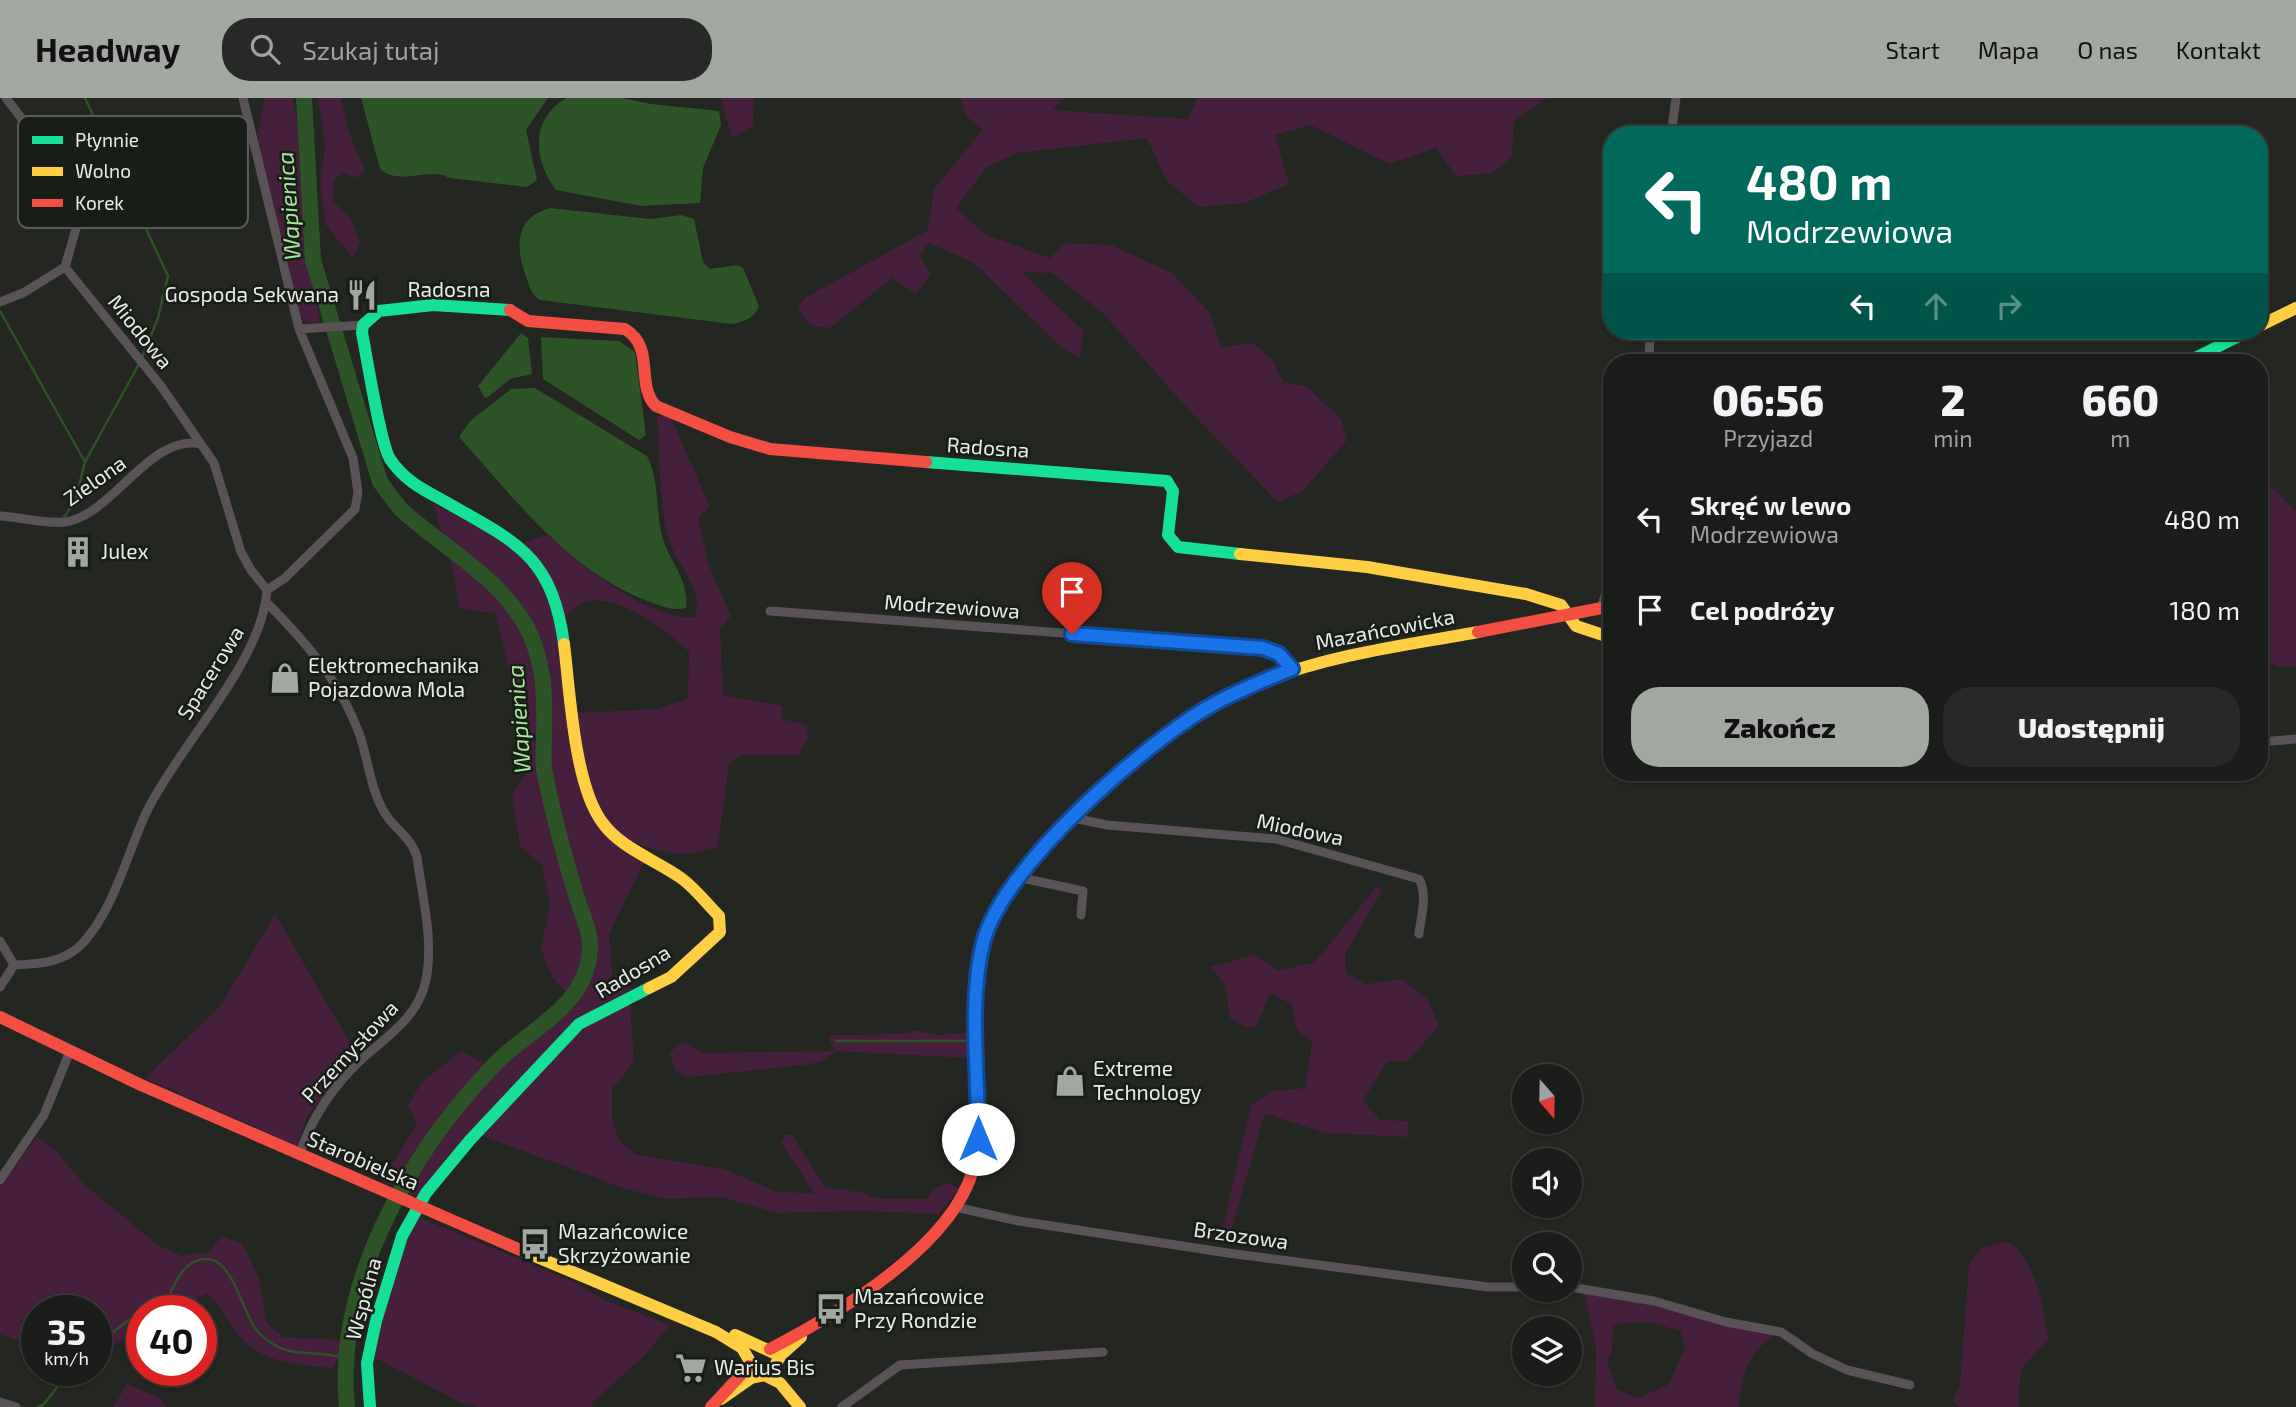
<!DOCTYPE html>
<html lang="pl">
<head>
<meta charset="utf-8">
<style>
  :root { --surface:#1a1c19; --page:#272926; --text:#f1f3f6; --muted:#9fa1a2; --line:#383a38; --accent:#a3a7a2 }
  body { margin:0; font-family:"Exo 2",sans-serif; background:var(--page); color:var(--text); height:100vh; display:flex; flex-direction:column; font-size:26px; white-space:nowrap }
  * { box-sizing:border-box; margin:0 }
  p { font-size:23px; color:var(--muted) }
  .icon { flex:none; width:38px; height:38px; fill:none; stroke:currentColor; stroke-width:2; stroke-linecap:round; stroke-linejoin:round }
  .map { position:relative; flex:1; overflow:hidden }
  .details { position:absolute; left:1603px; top:256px; width:665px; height:427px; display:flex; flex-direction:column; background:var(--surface); border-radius:28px; box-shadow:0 2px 5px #0004,0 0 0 2px var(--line) }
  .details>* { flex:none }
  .top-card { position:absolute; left:1603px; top:28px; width:665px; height:214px; border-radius:28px; box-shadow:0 2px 5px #0004,0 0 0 2px var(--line); background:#00695c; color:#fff; overflow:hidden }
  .needle { width:46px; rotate:160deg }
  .tools { position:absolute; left:1512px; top:966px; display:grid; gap:14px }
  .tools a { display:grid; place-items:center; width:70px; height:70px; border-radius:50%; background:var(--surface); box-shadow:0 2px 5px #0004,0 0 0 2px var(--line); font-size:35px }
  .speed { position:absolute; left:21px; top:1197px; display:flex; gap:14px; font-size:35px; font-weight:700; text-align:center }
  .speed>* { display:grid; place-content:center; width:91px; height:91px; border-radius:50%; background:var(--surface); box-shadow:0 2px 5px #0004,0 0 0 2px var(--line); line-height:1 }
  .speed small { font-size:18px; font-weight:400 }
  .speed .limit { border:10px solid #d22; background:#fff; color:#111 }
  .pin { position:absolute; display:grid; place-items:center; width:60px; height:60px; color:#fff; margin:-72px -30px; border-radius:50% 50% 50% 0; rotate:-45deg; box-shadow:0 0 7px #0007 }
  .pin .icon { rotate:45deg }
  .me { position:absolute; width:77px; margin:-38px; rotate:0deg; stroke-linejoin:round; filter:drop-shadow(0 0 5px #0008) }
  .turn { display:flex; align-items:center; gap:24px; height:147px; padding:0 28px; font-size:32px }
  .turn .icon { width:91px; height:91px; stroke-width:2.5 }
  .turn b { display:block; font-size:49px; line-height:60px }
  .lanes { display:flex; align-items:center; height:66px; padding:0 28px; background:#0003; justify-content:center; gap:35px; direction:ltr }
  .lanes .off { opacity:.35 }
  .eta { display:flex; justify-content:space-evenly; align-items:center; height:119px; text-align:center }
  .eta b { font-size:42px; font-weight:800; line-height:49px }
  .button { display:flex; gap:14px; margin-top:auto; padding:14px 28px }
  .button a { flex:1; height:80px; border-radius:28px; background:var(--accent); color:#111; font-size:28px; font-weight:800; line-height:80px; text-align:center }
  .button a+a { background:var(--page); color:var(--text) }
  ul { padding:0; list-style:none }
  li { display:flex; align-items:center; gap:21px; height:91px; padding:0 28px }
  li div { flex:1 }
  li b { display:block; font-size:26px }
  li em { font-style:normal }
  header { display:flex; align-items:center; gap:42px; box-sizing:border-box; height:98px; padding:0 35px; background:var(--accent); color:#111 }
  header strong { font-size:33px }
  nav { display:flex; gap:38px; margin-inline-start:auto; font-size:24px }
  .search { width:490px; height:63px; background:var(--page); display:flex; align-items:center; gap:18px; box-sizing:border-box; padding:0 24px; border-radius:28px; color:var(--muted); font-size:26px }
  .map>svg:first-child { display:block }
</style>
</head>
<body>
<header>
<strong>Headway</strong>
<div class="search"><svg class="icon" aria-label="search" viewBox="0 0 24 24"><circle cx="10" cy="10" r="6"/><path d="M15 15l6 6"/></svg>Szukaj tutaj</div>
<nav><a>Start</a><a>Mapa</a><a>O nas</a><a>Kontakt</a></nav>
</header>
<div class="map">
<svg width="2296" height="1309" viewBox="0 0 2296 1309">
  <rect width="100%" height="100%" fill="#232621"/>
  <!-- green -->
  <path fill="#451f3c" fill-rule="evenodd" d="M 265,0 L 293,0 L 301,48 L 307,153 L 320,224 L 307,225 L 297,216 L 267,99 L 258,36 Z
    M 318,0 L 341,0 L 348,32 L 365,73 L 358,80 L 344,75 L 334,81 L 333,103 L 351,121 L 360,144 L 353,160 L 326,127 L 320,86 L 325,47 Z
    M 721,0 L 754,0 L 753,28 L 732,40 Z
    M 960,0 L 1064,0 L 1052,12 L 1188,21 L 1197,0 L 1548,0 L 1514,23 L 1512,59 L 1492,75 L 1456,78 L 1436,50 L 1390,66 L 1310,27 L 1275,37 L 1289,86 L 1245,105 L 1199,109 L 1167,83 L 1147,40 L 1017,55 L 987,69 L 956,110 L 985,136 L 1050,160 L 1065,145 L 1111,147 L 1172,175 L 1209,214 L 1221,249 L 1254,245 L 1272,262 L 1283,284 L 1306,288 L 1341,321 L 1347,342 L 1303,393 L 1278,404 L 1187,310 L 1102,214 L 1052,175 L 1022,174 L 1083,233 L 1080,259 L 1063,251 L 974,165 L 929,145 L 920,157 L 931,177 L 915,196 L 892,180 L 830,230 L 810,227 L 798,211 L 803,201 L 928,132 L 934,91 L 983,31 L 966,18 Z
    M 670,317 L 710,409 L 698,420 L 708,465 L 731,518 L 720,531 L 723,597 L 782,608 L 782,621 L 807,627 L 808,640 L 798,657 L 741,657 L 729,666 L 718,749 C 685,758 683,759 650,750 C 585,732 584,672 575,615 L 657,611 L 688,601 L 689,554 C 667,532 617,495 585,504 C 575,507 564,521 556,528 C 564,583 569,680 599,724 C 609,740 629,752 645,762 L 609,836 L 613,883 L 639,892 L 578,923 L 466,1039 L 417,1099 L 382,1083 L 417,1026 L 408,1007 L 422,984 L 461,953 L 486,966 L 568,896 L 552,879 L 541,850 L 550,806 L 542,768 L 520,748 L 512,697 L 527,674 L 521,623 L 495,515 L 460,511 L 452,470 L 433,405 L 513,448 L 547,437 C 583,466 646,522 695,519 C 703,486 677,471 669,441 C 658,402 660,357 657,318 Z
    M 2259,368 L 2267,384 L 2296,413 L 2296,568 L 2277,569 L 2259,558 Z
    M 1377,788 L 1382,792 L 1345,857 L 1346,875 L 1366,886 L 1401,881 L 1427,901 L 1439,928 L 1408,963 L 1388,963 L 1363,1002 L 1380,1022 L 1408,1023 L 1408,1039 L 1325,1035 L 1265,1015 L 1228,1143 L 1220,1141 L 1251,1007 L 1272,993 L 1305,990 L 1312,943 L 1297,932 L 1291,906 L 1270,895 L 1257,928 L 1247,930 L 1230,920 L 1225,887 L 1210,869 L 1255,857 L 1278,872 L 1314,865 Z
    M 275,816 L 356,955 L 306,1020 L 297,1048 L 145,980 L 221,907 Z
    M 630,904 L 634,964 L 612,991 L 612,1021 L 619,1042 L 635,1056 L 724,1071 L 777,1094 L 814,1095 L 781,1045 L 785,1036 L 792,1037 L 825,1089 L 864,1095 L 874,1100 L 927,1101 L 934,1091 L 947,1085 L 960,1090 L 939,1116 L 861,1113 L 776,1115 L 721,1099 L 664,1101 L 620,1089 L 478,1036 L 581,927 Z
    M 918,932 L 935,937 L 971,935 L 970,960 L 835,953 L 821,964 L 804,967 L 688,979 L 676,973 L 669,954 L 685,944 L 702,955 L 834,953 L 828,937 L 900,936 Z
    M 37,1038 L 56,1053 L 86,1088 L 158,1147 L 181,1158 L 210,1154 L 221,1138 L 242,1145 L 259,1180 L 266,1224 L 283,1239 L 343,1242 L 343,1254 L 332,1270 C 297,1268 258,1264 236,1234 C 225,1219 220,1204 205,1195 L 193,1206 L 192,1213 L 142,1213 L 142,1234 C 127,1240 103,1249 96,1264 L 96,1213 L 37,1213 L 37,1249 L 0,1236 L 0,1090 Z
    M 416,1118 L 574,1184 L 607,1203 L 670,1227 L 645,1257 L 591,1306 L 593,1309 L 477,1309 L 461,1305 L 374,1259 C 383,1212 394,1161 416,1118 Z
    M 2007,1143 C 2038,1163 2041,1207 2049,1241 L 2021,1271 L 2018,1309 L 1960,1309 L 1953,1303 L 1960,1286 L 1969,1166 L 1981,1150 Z
    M 1584,1194 L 1653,1206 L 1775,1238 C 1746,1254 1743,1278 1738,1309 L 1595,1309 L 1596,1251 ZM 1628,1224 L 1650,1224 L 1680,1233 L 1685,1250 L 1668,1287 L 1637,1300 L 1617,1291 L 1607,1264 L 1612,1253 L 1613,1228 Z
    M 127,1286 L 160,1300 L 166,1309 L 113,1309 Z"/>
  <!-- water -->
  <path fill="#2c5426" d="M 361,0 L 548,0 L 526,32 L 537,82 L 527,89 L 449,80 C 429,68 401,89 380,71 Z
    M 566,0 L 622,0 L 651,6 L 719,13 L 721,27 L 703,70 L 700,105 L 641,108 L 556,92 C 533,61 530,22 566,0 Z
    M 550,110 L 650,121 L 681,117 L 694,121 L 703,164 L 710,171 L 737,167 L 743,170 L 759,208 C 755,220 744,224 732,226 L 540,202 C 531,196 529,188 526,178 C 515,150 515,119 550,110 Z
    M 521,235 L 528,240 L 532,276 L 510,281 L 487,300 L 484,299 L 478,288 Z
    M 541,239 L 619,243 L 635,254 L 646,337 L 639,342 L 543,281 Z
    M 535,290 L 647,358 C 660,384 655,410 662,438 C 669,463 690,483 686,510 C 673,513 664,509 650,504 C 569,474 515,401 459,339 L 470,323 L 511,291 Z"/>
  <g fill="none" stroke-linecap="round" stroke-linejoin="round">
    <!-- stream -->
    <path stroke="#2c5426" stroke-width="2.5" d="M 85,0 L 168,178 L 158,220 L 142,260
      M 0,213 L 85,364
      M 64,419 L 75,404 L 85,364 L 139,266
      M 836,943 L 971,943
      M 155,1213 C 177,1198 174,1165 204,1161 C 234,1158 241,1215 258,1234 C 289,1266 312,1248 347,1261
      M 96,1247 L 130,1221 L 142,1219
      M 38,1309 L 43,1307 L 71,1272"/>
    <!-- river -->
    <path stroke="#2c5426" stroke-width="16" d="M 304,0 L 313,162 L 380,384 C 388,394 395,406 404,414 C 445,451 498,478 526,528 C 545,563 545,600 544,639 C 544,651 542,664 545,676 C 553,717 564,757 576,797 C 580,812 591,833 590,849 C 588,909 531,929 495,966 C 411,1053 334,1185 347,1309"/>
    <!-- street -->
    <path stroke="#595257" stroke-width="9" d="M 6,0 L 45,51 L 77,127 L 65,169 L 161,288 L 214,365 L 241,454 L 251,472 L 267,492
      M 1671,37 L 1676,0
      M 0,204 L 23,195 L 65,169
      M 299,231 L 363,227
      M 1649,264 L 1650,233
      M 0,418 C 20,419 44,426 65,424 C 112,418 150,335 201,346
      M 266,504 C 305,543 340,583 359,635 C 368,660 370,689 383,712 C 392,730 411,738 417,759 C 422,798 434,842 426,882 C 418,919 390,936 364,959 C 333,988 313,1017 299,1057
      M 1601,510 L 1612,475
      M 770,513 L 1263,550 L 1279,556 L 1292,571
      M 2259,644 L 2296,641
      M 1073,720 L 1107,727 L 1276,741 L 1419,781 C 1428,797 1421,818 1419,836
      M 1017,779 L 1083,793 L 1081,817
      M 0,843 L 14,867
      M 0,889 L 14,867 C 39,866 64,865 83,845 C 116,808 127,754 148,711 C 181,645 262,564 267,492 L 285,480 L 355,411 L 358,395 L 353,360 L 299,231 L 243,0
      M 0,1082 L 44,1017 L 70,953
      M 955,1109 L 1019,1123 L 1228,1155 L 1488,1189 L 1524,1189
      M 1570,1189 L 1654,1203 L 1726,1224 L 1781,1234 L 1813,1256 L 1847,1272 L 1910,1287
      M 0,1304 L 16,1309
      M 842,1309 L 900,1267 L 1103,1254"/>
    <!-- fast -->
    <path stroke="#16e098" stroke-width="12" d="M 510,212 L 433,207 L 379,213 L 363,227 L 362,235 C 367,259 380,345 390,361 C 404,382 422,391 444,403 C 516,444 552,457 564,546
      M 2187,264 L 2249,233
      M 926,364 L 1167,383 L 1173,393 L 1168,437 L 1178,449 L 1240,456
      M 973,1072 C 980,1042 978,1012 977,982 C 973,891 973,822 1039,753
      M 370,1309 L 367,1265 L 376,1223 L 402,1138 L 426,1095 L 470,1042 L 579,926 L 649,890"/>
    <!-- slow -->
    <path stroke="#ffcf43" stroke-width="12" d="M 2259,228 L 2296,210
      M 1240,456 L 1367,469 L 1526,496 L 1561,507 L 1576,528 L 1612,540
      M 564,546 C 570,594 574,686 602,724 C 620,750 656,762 681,780 C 695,790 707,806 719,818 L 720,834 L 671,879 L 649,890
      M 1039,753 C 1103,685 1179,615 1267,582 C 1334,556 1408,547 1478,534
      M 525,1154 L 716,1234 L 742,1250 L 758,1277
      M 735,1237 L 774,1255
      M 766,1278 L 780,1285 L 800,1309
      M 721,1301 L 751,1280 L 770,1276 L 781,1257 L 801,1239"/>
    <!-- jam -->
    <path stroke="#f24e42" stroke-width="12" d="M 510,212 L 528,223 L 625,231 C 656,250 635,287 656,308 L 730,339 L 770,351 L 926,364
      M 1478,534 L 1612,508
      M 0,919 L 141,987 L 525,1154
      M 770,1251 C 837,1216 951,1149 973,1072
      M 711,1309 L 749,1268"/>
  </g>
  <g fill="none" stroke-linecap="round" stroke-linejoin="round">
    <defs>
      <path id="route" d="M 978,1041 C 979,979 968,905 983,845 C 1002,769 1143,647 1210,608 C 1237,593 1264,582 1292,571 L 1279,556 L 1263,550 L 1072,536"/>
    </defs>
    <!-- route casing -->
    <use href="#route" stroke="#114b97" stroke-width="18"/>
    <!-- route -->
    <use href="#route" stroke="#1a73e8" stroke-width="12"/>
  </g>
  <!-- icons -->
  <defs>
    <symbol id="restaurant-bare" viewBox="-9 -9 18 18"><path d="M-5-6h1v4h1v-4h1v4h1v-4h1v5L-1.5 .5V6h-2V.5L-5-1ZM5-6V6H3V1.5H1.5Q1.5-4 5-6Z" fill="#a3a7a2" stroke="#181e17" stroke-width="2.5" paint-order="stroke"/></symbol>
    <symbol id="building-bare" viewBox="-9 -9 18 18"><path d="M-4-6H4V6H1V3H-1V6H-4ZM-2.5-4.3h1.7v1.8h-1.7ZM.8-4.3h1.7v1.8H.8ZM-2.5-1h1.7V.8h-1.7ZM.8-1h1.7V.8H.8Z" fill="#a3a7a2" stroke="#181e17" stroke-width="2.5" paint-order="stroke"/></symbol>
    <symbol id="shop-bare" viewBox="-9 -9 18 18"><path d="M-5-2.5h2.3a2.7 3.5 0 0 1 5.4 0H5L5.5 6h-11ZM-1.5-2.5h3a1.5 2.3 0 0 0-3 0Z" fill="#a3a7a2" stroke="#181e17" stroke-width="2.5" paint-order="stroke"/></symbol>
    <symbol id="bus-bare" viewBox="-9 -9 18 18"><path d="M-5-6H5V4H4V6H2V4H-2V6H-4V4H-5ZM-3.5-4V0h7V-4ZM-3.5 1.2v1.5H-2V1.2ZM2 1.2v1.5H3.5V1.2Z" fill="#a3a7a2" stroke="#181e17" stroke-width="2.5" paint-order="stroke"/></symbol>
    <symbol id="supermarket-bare" viewBox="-9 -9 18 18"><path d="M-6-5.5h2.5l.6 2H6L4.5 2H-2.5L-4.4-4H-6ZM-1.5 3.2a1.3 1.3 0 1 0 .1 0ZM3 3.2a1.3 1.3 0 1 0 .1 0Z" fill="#a3a7a2" stroke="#181e17" stroke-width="2.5" paint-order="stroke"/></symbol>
  </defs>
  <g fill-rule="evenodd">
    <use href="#restaurant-bare" x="340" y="175" width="44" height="44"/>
    <use href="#building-bare" x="56" y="432" width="44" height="44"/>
    <use href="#shop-bare" x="263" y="558" width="44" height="44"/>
    <use href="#shop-bare" x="1048" y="961" width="44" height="44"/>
    <use href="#bus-bare" x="513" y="1124" width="44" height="44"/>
    <use href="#bus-bare" x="809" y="1189" width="44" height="44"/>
    <use href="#supermarket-bare" x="669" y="1248" width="44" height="44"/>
  </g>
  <g text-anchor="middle" stroke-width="5" stroke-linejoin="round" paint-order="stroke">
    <!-- street labels -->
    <g font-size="21" fill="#e8ece7" stroke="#181e17">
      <text x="449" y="199">Radosna</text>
      <text transform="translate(140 234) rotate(51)" y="7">Miodowa</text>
      <text transform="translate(988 350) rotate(4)" y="7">Radosna</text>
      <text transform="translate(95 383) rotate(-35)" y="7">Zielona</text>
      <text transform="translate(952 509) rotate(4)" y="7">Modrzewiowa</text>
      <text transform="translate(1385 532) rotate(-11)" y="7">Mazańcowicka</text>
      <text transform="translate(211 575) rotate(-58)" y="7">Spacerowa</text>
      <text transform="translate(1300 732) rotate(12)" y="7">Miodowa</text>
      <text transform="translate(633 874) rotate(-31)" y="7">Radosna</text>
      <text transform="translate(350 954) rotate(-47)" y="7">Przemysłowa</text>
      <text transform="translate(363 1063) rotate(23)" y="7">Starobielska</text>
      <text transform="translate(1241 1138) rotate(8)" y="7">Brzozowa</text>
      <text transform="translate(364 1201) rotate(-75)" y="7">Wspólna</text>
    </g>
    <!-- poi labels -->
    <g font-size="21" fill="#e8ece7" stroke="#181e17" text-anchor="start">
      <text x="339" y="204" text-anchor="end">Gospoda Sekwana</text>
      <text x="101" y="461">Julex</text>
      <text x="308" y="575">Elektromechanika<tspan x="308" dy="24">Pojazdowa Mola</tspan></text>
      <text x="1093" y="978">Extreme<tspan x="1093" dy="24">Technology</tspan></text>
      <text x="558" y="1141">Mazańcowice<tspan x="558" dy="24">Skrzyżowanie</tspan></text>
      <text x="854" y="1206">Mazańcowice<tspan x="854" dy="24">Przy Rondzie</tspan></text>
      <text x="714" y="1277">Warius Bis</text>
    </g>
    <!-- water labels -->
    <g font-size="23" font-style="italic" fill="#a7e89c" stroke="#181e17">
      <text transform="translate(289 108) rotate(-94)" y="8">Wapienica</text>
      <text transform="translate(519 621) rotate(-94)" y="8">Wapienica</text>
    </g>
  </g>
  <!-- legend -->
  <rect x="18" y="18" width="230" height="112" rx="10" fill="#181e17" stroke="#565c55" stroke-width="2"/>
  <rect x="32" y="38" width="31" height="8" fill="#16e098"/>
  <rect x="32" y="69" width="31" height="9" fill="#ffcf43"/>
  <rect x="32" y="101" width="31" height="8" fill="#f24e42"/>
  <g font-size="19" fill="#e8ece7">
    <text x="75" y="49">Płynnie</text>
    <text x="75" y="80">Wolno</text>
    <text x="75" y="112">Korek</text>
  </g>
</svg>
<div class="tools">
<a><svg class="needle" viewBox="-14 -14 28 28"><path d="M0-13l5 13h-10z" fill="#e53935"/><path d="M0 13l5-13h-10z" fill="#9fa1a2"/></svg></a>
<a><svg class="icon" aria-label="sound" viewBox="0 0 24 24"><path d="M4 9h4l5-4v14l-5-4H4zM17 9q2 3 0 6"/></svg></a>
<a><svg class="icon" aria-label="search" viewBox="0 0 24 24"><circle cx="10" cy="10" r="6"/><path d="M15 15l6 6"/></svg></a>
<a><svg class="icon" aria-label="layers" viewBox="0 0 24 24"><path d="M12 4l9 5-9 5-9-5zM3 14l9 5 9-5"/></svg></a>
</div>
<div class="speed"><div>35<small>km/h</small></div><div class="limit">40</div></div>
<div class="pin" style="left:1072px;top:536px;background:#d93025"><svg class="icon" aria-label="arrive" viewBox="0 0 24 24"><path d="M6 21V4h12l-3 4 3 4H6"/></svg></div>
<svg class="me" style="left:978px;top:1041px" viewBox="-20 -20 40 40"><circle r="19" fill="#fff"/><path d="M0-13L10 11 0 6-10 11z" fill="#1a73e8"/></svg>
<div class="top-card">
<div class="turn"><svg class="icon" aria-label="left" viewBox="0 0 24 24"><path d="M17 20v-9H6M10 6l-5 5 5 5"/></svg><div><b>480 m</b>Modrzewiowa</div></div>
<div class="lanes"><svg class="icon" aria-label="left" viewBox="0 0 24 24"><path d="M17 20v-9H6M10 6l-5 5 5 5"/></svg><svg class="icon off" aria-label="ahead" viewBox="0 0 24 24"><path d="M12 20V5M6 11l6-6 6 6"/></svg><svg class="icon off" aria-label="right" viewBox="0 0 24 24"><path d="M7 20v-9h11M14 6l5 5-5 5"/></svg></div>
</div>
<section class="details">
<div class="eta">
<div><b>06:56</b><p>Przyjazd</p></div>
<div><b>2</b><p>min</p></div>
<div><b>660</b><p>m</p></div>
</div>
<ul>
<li><svg class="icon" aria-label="left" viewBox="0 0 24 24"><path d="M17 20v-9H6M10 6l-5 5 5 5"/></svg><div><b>Skręć w lewo</b><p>Modrzewiowa</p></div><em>480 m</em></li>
<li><svg class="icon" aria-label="arrive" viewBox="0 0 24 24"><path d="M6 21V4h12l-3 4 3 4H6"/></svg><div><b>Cel podróży</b></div><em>180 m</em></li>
</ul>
<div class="button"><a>Zakończ</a><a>Udostępnij</a></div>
</section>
</div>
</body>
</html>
